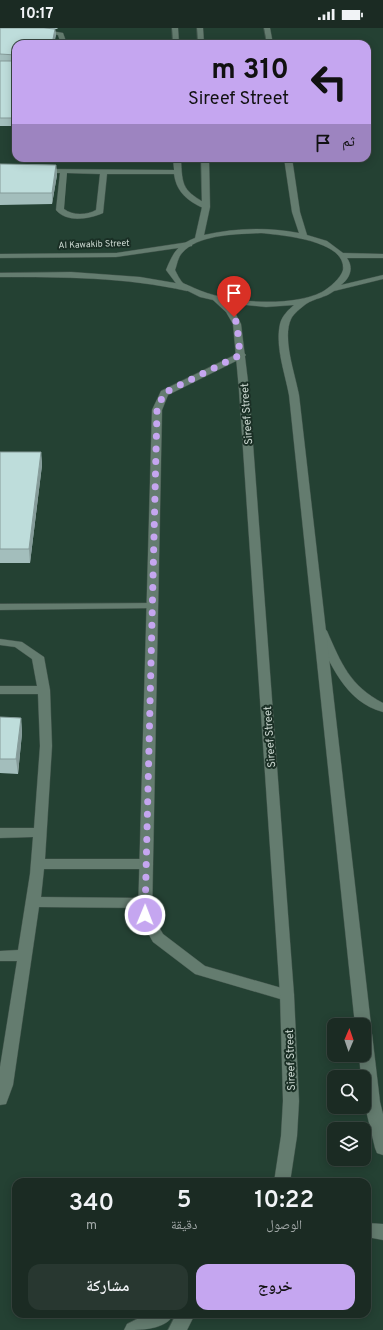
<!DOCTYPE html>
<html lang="ar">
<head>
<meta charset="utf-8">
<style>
  :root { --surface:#1b2b23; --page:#283730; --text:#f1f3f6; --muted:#a0a7a6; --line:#394741; --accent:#c5a6f0 }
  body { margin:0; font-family:Overpass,"Noto Naskh Arabic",sans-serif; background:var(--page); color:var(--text); direction:rtl; height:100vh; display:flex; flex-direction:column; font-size:15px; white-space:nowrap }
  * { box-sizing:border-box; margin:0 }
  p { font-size:13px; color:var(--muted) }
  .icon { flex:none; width:22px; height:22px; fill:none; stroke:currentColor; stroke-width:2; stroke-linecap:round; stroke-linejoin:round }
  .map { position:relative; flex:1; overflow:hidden; direction:ltr }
  .sheet { position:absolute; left:12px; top:1150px; width:359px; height:140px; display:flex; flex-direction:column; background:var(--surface); border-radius:12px; box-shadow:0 2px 10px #0003,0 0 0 1px var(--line); direction:rtl }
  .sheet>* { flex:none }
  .top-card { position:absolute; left:12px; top:12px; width:359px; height:122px; border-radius:12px; box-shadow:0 2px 10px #0003,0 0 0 1px var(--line); direction:rtl; background:#c5a6f0; color:#111; overflow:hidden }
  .needle { width:26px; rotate:2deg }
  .buttons { position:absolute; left:327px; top:990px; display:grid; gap:8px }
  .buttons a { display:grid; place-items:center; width:44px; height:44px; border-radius:8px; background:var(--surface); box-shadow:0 2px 10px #0003,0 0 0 1px var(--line); font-size:20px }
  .pin { position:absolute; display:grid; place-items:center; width:34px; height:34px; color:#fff; margin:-41px -17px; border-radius:50% 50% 50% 0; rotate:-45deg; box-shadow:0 0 4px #0007 }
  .pin .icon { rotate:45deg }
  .me { position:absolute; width:44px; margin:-22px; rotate:1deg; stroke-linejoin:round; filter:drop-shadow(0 0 3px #0008) }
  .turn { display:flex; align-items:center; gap:14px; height:84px; padding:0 16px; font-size:18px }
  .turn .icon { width:52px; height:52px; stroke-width:2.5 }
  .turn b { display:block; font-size:28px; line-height:34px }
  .then { display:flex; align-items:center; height:38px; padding:0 16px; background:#0003; gap:8px; font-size:15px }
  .eta { display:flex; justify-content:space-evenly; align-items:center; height:68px; text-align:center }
  .eta b { font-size:24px; font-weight:600; line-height:28px }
  .action { display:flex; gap:8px; margin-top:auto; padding:8px 16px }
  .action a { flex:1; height:46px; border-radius:12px; background:var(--accent); color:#111; font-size:16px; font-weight:600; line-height:46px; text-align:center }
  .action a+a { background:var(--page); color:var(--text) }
  .status { display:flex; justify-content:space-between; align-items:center; height:28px; padding:0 20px; background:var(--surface); direction:ltr }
  .status svg { height:11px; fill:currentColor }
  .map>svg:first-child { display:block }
</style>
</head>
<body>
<div class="status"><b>10:17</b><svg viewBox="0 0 49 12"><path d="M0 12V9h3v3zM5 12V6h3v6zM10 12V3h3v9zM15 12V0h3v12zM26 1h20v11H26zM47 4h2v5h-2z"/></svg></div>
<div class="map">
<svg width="383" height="1302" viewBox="0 0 383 1302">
  <rect width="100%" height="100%" fill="#24392f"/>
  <!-- built -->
  <path fill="#244133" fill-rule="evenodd" d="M 0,0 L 383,0 L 383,1302 L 0,1302 ZM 16,16 L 367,16 L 367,130 L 16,130 ZM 334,997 L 364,997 L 364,1027 L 334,1027 ZM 334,1049 L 364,1049 L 364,1079 L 334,1079 ZM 334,1101 L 364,1101 L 364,1131 L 334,1131 ZM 16,1154 L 367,1154 L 367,1286 L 16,1286 Z"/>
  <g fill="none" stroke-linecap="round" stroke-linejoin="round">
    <defs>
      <path id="lane" d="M 172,0 L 178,0 L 179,16 L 173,16 Z
        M 40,1 L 63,5 L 67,16 L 61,16 L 58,7 L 38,4 L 38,2 Z
        M 173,130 L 181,130 C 182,159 183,163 209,177 L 209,181 C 204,181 201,179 197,177 C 184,170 176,161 174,146 L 107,146 L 103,185 C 89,191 67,195 56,182 L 60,145 L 41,145 L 37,143 L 41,141 L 174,142 ZM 67,145 L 100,146 L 96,182 C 87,187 73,188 64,181 Z
        M 152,575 L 156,576 L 158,578 L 156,580 L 0,582 L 0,576 Z
        M 321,600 L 325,601 L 327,603 C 341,635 350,658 383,675 L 383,684 C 345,674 330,635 315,603 L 317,601 Z
        M 0,611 L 22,614 L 44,629 L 50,662 L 52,718 L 45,831 L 146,831 L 151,833 L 153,836 L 151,839 L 146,841 L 44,841 L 41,869 L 145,870 L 150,871 L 152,875 L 150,879 L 145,880 L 39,879 L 13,1057 L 6,1076 L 0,1077 L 0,1039 L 17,933 L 0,933 L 0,923 L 18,922 L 30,846 L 33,809 L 0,810 L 0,800 L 34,800 L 40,718 L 38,666 L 0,666 L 0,658 L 37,658 L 32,631 L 15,619 L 0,617 Z"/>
      <path id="street" d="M 189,214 L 192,214 L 192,218 L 116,229 L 0,230 L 0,226 L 116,225 Z
        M 71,244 L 140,249 L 187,257 L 191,260 L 187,263 C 125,249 63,249 0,249 L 0,245 Z
        M 241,324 L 244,325 L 246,327 L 244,329 L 168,367 L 162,382 L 152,887 L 163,906 L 205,938 L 292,963 L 294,967 L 292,971 L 287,973 L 195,946 L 153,914 L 138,887 L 152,382 L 161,363 Z
        M 147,1286 L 174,1286 C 166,1302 141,1302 124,1302 L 127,1296 Z"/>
      <path id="secondary" d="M 197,0 L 203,0 L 204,16 L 198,16 Z
        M 264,0 L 270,0 L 273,16 L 267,16 Z
        M 201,130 L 209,130 L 210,179 L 204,207 C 235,200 267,199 299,205 L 292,184 L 284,130 L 292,130 L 300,184 L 307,207 L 327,213 L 343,225 L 383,226 L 383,230 L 347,230 C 354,240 350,250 341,257 L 383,247 L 383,251 L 334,263 C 325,270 315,270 306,276 C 301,280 294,285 291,291 C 282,310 295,346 299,367 L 371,997 L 368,1001 L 372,1006 L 380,1074 L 383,1086 L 383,1127 L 377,1125 L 375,1120 L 364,1074 L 364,1049 L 361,1049 L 359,1027 L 364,1027 L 364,997 L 355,997 L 289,367 C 285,345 275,319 280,296 C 282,288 288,282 294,277 L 266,279 L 226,275 L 233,281 L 241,296 L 249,362 L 294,967 L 299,1073 L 297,1108 L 290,1154 L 274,1154 L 281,1108 L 283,1073 L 280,967 L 239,362 L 233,296 L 226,284 L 213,272 L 200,269 L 178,258 L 166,242 C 173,225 177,217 195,210 L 202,179 ZM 261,205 C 280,207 347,212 343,242 C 341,250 329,260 322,264 C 290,280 226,275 194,260 C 191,258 186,257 183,255 C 180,252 177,246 175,242 C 177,237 178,229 182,225 C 198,206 238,206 261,205 Z
        M 367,1195 L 383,1196 L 383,1212 L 367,1209 Z
        M 176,1286 L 195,1286 L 187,1302 L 168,1302 Z"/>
    </defs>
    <!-- lane casing -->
    <use href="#lane" stroke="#41544b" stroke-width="1"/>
    <!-- street casing -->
    <use href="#street" stroke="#41544b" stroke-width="1"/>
    <!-- secondary casing -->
    <use href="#secondary" stroke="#41544b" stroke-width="1"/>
    <!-- lane -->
    <use href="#lane" fill="#647c6f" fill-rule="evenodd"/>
    <!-- street -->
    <use href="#street" fill="#647c6f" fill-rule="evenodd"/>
    <!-- secondary -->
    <use href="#secondary" fill="#647c6f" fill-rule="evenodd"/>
  </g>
  <!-- wall -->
  <path fill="#a3bebc" d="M 0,0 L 58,0 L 57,1 L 55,1 L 56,8 L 16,16 L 16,98 L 0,98 Z
    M 0,136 L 56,137 L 57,147 L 52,176 L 0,177 Z
    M 0,424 L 41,424 L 42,437 L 30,535 L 0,535 Z
    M 0,689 L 21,690 L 22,705 L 18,746 L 0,745 Z"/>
  <!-- shaded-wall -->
  <path fill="#859b99" d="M 55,1 L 56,8 L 54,16 L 52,16 Z
    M 56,137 L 57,147 L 52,176 L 52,165 Z
    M 41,424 L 42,437 L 30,535 L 29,521 Z
    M 21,690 L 22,705 L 18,746 L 16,731 Z"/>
  <!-- building -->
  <path fill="#bedddb" stroke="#859b99" d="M 0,0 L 44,0 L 55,1 L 52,16 L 16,16 L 16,27 L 0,26 Z
    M 0,33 L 16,33 L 16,90 L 0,90 Z
    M 0,136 L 56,137 L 52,165 L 0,165 Z
    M 0,424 L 41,424 L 29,521 L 0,521 Z
    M 0,689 L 21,690 L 16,731 L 0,731 Z"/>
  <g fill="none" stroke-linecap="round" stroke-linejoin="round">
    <!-- route -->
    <path stroke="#c5a6f0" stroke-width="7" stroke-dasharray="0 12.6" d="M 145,887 L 157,382 L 164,365 L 240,327 L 237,296 L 234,289"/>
  </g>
  <g text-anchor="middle" stroke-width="4" stroke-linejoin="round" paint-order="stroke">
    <!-- far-street labels -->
    <g font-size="9" fill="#ccd8d1" stroke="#1a2f25">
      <text transform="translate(94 216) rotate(-2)" y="3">Al Kawakib Street</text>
    </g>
    <!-- street labels -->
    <g font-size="11" fill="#ccd8d1" stroke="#1a2f25">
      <text transform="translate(246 386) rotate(-94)" y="4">Sireef Street</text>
      <text transform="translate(269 709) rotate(-94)" y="4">Sireef Street</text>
      <text transform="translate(290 1032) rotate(-92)" y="4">Sireef Street</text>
    </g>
  </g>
</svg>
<div class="buttons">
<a><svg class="needle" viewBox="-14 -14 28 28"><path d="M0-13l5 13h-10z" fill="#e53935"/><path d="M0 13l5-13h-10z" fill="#a0a7a6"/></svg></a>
<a><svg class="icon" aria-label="search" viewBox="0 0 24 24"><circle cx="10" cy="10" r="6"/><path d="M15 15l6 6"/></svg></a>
<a><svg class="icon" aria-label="layers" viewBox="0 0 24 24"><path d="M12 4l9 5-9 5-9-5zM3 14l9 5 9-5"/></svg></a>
</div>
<div class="pin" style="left:234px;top:289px;background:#d93025"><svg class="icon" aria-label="arrive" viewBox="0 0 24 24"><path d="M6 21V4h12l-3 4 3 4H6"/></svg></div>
<svg class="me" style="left:145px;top:887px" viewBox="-20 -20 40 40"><circle r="17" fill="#c5a6f0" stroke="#fff" stroke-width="3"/><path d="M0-11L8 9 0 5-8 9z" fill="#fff"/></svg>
<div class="top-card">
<div class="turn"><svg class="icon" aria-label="left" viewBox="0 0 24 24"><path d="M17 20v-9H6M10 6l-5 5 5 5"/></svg><div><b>310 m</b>Sireef Street</div></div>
<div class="then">ثم<svg class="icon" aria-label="arrive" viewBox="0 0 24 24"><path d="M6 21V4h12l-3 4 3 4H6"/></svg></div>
</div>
<section class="sheet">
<div class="eta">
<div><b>10:22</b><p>الوصول</p></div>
<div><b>5</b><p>دقيقة</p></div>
<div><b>340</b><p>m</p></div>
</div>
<div class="action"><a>خروج</a><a>مشاركة</a></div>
</section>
</div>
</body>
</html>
